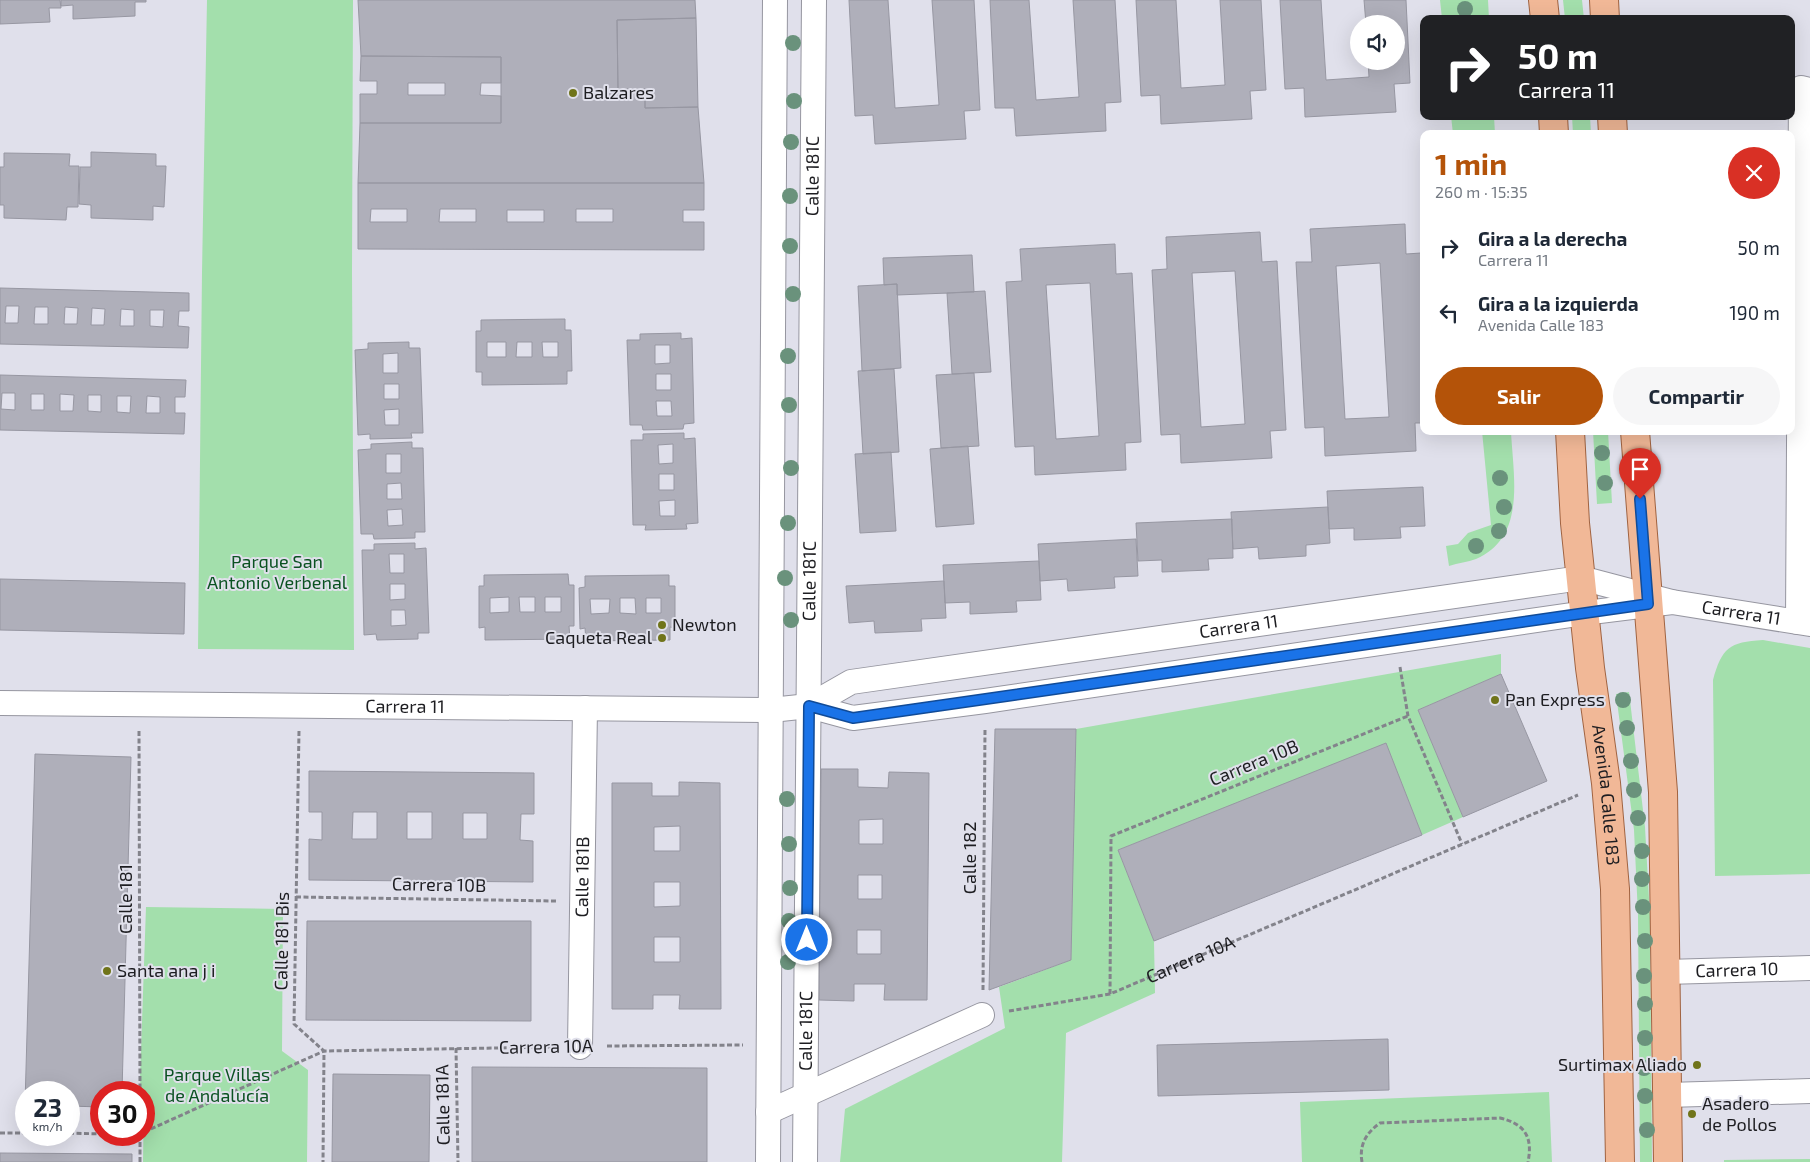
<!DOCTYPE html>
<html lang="es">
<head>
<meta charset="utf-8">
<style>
  :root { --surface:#fff; --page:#f6f6f7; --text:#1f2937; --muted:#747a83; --accent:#b45309 }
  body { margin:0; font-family:"Exo 2",sans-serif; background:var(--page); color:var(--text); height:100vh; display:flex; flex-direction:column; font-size:19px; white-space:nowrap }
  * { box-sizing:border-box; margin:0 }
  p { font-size:16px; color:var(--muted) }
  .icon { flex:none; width:28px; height:28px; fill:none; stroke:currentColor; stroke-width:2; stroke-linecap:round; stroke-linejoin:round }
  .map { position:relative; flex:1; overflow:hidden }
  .side { position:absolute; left:1420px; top:130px; width:375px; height:305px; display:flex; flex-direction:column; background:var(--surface); border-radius:10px; box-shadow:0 5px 20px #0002 }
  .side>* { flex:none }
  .banner { position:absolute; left:1420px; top:15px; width:375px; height:105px; border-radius:10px; box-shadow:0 5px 20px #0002; background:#202124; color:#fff; overflow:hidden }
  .fabs { position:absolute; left:1350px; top:15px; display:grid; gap:10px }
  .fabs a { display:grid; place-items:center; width:55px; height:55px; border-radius:50%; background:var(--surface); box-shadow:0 5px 20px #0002; font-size:25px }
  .speed { position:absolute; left:15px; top:1081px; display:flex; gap:10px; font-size:25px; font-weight:700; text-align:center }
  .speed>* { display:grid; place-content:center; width:65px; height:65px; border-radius:50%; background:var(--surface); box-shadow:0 5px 20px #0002; line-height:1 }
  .speed small { font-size:12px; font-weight:400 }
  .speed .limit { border:8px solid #d22; background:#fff; color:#111 }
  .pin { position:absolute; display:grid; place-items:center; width:42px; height:42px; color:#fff; margin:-51px -21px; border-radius:50% 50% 50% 0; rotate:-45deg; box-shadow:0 0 5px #0007 }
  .pin .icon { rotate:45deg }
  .me { position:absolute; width:55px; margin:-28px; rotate:0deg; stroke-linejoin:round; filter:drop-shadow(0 0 4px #0008) }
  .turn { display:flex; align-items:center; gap:18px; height:105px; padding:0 15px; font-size:22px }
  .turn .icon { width:65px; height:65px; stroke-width:2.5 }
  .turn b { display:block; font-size:35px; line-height:42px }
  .round { display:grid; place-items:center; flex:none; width:52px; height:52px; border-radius:26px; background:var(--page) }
  .overview { display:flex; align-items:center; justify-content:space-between; height:85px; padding:0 15px }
  h1 { font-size:30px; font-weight:700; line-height:38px; color:var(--accent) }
  .button { display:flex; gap:10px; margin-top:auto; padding:10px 15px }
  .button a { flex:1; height:58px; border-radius:30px; background:var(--accent); color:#fff; font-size:20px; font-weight:700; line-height:58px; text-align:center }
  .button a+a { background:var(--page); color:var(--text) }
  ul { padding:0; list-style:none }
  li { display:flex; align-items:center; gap:15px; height:65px; padding:0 15px }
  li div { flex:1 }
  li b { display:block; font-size:19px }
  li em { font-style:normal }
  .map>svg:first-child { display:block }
</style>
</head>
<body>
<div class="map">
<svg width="1810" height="1162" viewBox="0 0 1810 1162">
  <rect width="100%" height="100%" fill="#e0e0eb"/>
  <!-- green -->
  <path fill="#a3dfac" d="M 207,0 L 353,0 L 352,273 L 354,650 L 198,649 L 202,272 Z
    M 1440,0 L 1488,0 L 1489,19 L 1442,19 Z
    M 1563,0 L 1582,0 L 1584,19 L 1565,19 Z
    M 1451,116 L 1494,116 L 1495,134 L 1453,134 Z
    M 1572,116 L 1590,116 L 1591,134 L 1573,134 Z
    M 1482,431 L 1511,431 C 1513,476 1527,537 1476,559 C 1468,562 1458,563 1449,566 L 1446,546 L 1458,544 L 1468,533 L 1491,525 Z
    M 1593,431 L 1608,431 L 1612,503 L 1597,504 Z
    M 1763,640 L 1810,648 L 1810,874 L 1715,876 L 1713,680 C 1722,648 1729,642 1763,640 Z
    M 1501,654 L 1501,674 L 1418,710 L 1463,817 L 1422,835 L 1386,744 L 1118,850 L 1154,941 L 1155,993 L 1066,1033 L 1062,1162 L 840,1162 L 845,1109 L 1005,1028 L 999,987 L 1071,960 L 1076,729 Z
    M 1629,692 L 1645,827 L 1650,917 L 1652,1162 L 1640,1162 L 1638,915 L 1634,830 L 1616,694 Z
    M 146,907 L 283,909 L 282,1051 L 308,1070 L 307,1162 L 143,1162 L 144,1092 L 141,1092 L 140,1079 Z
    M 1549,1092 L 1552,1162 L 1302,1162 L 1300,1102 Z
    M 1810,1159 L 1810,1162 L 1724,1162 L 1724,1160 Z"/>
  <!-- building -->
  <path fill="#afafba" stroke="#9797a2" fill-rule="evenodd" d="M 0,0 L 60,0 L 61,8 L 49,8 L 50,22 L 0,24 Z
    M 61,0 L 146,0 L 146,2 L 135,2 L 135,16 L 73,19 L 73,5 L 61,6 Z
    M 358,0 L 695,0 L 696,18 L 617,20 L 618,89 L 645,89 L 645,108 L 698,107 L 704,183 L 358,183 L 360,123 L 501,123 L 501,57 L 361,56 Z
    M 849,0 L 888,0 L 895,108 L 939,105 L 932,0 L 974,0 L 980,110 L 964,111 L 966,139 L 875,144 L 873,115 L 855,116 Z
    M 990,0 L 1029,0 L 1036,100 L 1079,97 L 1073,0 L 1115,0 L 1121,102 L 1105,103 L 1106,131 L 1016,136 L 1014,108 L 995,108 Z
    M 1136,0 L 1176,0 L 1181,88 L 1225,85 L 1220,0 L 1261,0 L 1266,90 L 1250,91 L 1252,119 L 1161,124 L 1160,95 L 1141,96 Z
    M 1280,0 L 1321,0 L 1326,80 L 1369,77 L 1368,61 L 1396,61 L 1396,24 L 1366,24 L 1364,0 L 1406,0 L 1410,83 L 1394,84 L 1396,112 L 1305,117 L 1304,88 L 1285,89 Z
    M 696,18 L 698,107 L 645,108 L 645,89 L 618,89 L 617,20 Z
    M 361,56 L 501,57 L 501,83 L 481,83 L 480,95 L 501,96 L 501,123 L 360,123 L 360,94 L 377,94 L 377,81 L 360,81 ZM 408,83 L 445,83 L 445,95 L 408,95 Z
    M 91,152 L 156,154 L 156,166 L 166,166 L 164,207 L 153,206 L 153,220 L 91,218 L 91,205 L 79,204 L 80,167 L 91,167 Z
    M 4,153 L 70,154 L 69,166 L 79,166 L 78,207 L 67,207 L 66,220 L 4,218 L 4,205 L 0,205 L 0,167 L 4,167 Z
    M 358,183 L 704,183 L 704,210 L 683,210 L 683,222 L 704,222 L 704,250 L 358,249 ZM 371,209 L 407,209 L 407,222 L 370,222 ZM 440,209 L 476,209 L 476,222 L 439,222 ZM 576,209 L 613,209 L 613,222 L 576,222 ZM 507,210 L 544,210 L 544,222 L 507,222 Z
    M 1405,224 L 1406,254 L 1421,253 L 1424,297 L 1424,423 L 1415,423 L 1416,451 L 1325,456 L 1324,427 L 1305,428 L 1296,262 L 1312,262 L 1310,229 ZM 1380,263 L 1389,417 L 1345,419 L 1336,266 Z
    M 1260,232 L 1262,262 L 1277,261 L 1286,430 L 1270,431 L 1272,458 L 1181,463 L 1180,434 L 1161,435 L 1152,270 L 1167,269 L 1166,237 ZM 1235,271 L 1245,424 L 1201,427 L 1192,273 Z
    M 1115,244 L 1116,274 L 1132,273 L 1141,442 L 1125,443 L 1126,470 L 1035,475 L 1034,446 L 1015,447 L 1006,282 L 1022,281 L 1020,249 ZM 1090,283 L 1099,436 L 1056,439 L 1046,285 Z
    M 972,255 L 974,292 L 897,295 L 897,284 L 884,285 L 883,258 Z
    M 897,284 L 901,368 L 862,371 L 858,286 Z
    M 0,288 L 189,293 L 189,311 L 179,311 L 178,326 L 189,327 L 188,348 L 0,344 ZM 6,306 L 19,306 L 18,323 L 5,323 ZM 35,307 L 48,307 L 48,324 L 34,324 ZM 65,307 L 78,308 L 77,324 L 64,324 ZM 92,308 L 105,309 L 104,325 L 91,325 ZM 121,309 L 134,310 L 134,326 L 120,326 ZM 150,310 L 164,310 L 163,327 L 150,326 Z
    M 985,291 L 991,372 L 952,374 L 947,293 Z
    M 565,319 L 565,330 L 571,330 L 572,371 L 567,371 L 567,384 L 482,385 L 482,372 L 476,372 L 476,331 L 481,331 L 481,320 ZM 487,342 L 506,342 L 506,357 L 487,357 ZM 517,342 L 532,342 L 532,357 L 516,357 ZM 542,342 L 558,342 L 558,357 L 543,357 Z
    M 681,333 L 681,339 L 692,338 L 694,423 L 684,424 L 683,429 L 643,430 L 642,425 L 630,425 L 627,340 L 640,340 L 640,334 ZM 655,345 L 670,345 L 670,363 L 655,364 ZM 656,374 L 671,374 L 671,390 L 656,390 ZM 656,401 L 671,401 L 672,416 L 657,416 Z
    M 409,342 L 409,348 L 420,348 L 423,433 L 411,433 L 412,438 L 370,439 L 370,434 L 358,435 L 355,350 L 368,349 L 368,343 ZM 398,353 L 398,373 L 383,373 L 383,354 ZM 384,384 L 399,384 L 399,399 L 384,399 ZM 399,409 L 399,425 L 385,425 L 384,410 Z
    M 894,369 L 899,452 L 863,454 L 858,371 Z
    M 974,373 L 979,446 L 941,448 L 936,375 Z
    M 0,375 L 186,380 L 185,397 L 175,397 L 175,413 L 185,413 L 184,434 L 0,430 ZM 2,393 L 15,393 L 15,410 L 1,409 ZM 31,394 L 44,394 L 44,410 L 31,410 ZM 60,394 L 74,395 L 73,411 L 60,411 ZM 88,395 L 101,395 L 101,412 L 88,411 ZM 117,396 L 131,396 L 130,413 L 117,412 ZM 147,396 L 160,397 L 160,413 L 146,413 Z
    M 684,433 L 684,439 L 695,438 L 698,523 L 686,524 L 687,529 L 645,530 L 646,525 L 633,525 L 631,440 L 643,440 L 643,434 ZM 673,444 L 673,463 L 659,464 L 658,445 ZM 659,474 L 674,474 L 674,490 L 659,490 ZM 675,500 L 675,516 L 660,516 L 659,501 Z
    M 412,442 L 412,448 L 423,448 L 425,532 L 415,532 L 415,538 L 374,539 L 373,534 L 361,534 L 358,450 L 371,449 L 371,444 ZM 386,454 L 401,454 L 401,473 L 386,473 ZM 401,483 L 402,499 L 387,499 L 387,484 ZM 402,509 L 403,525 L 388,526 L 387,510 Z
    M 968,446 L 974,524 L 936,527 L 930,449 Z
    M 891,452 L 896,531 L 860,533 L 855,454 Z
    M 1423,487 L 1425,526 L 1400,527 L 1401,538 L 1354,540 L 1354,528 L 1329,529 L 1327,491 Z
    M 1328,507 L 1330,543 L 1306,545 L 1306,556 L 1259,559 L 1258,547 L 1233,549 L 1231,512 Z
    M 1232,519 L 1233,558 L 1208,559 L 1209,570 L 1162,572 L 1162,560 L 1138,561 L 1136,523 Z
    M 1136,539 L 1138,576 L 1114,577 L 1115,588 L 1068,591 L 1067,579 L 1040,581 L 1038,544 Z
    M 415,543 L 415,549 L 426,548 L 429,633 L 418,633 L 418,639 L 377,640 L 376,634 L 364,635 L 362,550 L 374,550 L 374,544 ZM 389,554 L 404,554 L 404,573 L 390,573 ZM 390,584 L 405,584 L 405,599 L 390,600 ZM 391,610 L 405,610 L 406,625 L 391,626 Z
    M 1039,561 L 1041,600 L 1016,601 L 1017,612 L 970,614 L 970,602 L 945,603 L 943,565 Z
    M 568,574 L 569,585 L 574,585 L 574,626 L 569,626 L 570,639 L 485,640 L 485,627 L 479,628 L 479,586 L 484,586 L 484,575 ZM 509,597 L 509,612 L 490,613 L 490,598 ZM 519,597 L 535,597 L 535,612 L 520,612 ZM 545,597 L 561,597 L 561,612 L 545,612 Z
    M 669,575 L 669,586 L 675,586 L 675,628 L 670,627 L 670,640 L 586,641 L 585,628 L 580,629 L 579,588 L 585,587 L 585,576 ZM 620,598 L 635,598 L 636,614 L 620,613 ZM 646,598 L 661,598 L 661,613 L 646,613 ZM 590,599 L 610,599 L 609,613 L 591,614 Z
    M 0,579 L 185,583 L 184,634 L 0,630 Z
    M 944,581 L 946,618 L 921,619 L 922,631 L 875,633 L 874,621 L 849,623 L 846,586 Z
    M 1501,674 L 1547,781 L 1463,817 L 1418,710 Z
    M 995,729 L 1076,729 L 1071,960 L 989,990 Z
    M 1386,743 L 1422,835 L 1154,941 L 1118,850 Z
    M 35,754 L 131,757 L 122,1092 L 101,1092 L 101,1107 L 69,1106 L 69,1092 L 26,1092 L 25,1104 Z
    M 821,769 L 858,769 L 858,787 L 888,788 L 889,772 L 929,773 L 927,1000 L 884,1000 L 885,984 L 854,984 L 854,1001 L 819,1000 ZM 883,819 L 883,844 L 859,844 L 859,820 ZM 858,875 L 882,875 L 882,899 L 858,899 ZM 857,930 L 881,930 L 881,954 L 857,954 Z
    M 309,771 L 534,773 L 534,814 L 521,814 L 520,840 L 533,841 L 533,882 L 309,880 L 309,839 L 322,840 L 322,812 L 309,812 ZM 353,812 L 377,812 L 377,839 L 352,839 ZM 407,812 L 432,812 L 432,839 L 407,839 ZM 463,813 L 487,813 L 487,839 L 463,839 Z
    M 679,782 L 720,783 L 721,1009 L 679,1009 L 680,995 L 653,995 L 653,1009 L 612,1009 L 612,783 L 652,783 L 652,796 L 679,796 ZM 680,826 L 680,851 L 654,851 L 654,827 ZM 654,882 L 680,882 L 680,906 L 654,907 ZM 654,937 L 680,937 L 680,962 L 654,962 Z
    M 307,921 L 531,921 L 531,1021 L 306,1020 Z
    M 1388,1039 L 1389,1090 L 1158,1096 L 1157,1045 Z
    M 472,1067 L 707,1068 L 707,1162 L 472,1162 Z
    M 333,1074 L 430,1075 L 429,1162 L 332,1162 Z
    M 0,1153 L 132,1154 L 132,1162 L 0,1162 Z"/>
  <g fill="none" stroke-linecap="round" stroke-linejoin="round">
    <defs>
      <g id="street">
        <path d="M 1798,622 L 1801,88 L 1810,90"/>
        <path id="s2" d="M 0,703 L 771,710 L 809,706 L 853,718 L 985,701 L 1585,613 L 1672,602"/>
        <path id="s3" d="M 809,706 L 851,682 L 1581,578 L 1672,602 L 1810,624"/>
        <path id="s4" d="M 1666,972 L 1810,968"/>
        <path id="s5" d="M 580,1047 L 585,708"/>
        <path d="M 1667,1095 L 1810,1091"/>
        <path d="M 768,1112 L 982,1015"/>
        <path d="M 768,1162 L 775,0"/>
        <path id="s6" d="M 805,1162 L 814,0"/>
      </g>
      <g id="primary">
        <path d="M 1543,0 L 1545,19"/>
        <path d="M 1604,0 L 1605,19"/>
        <path d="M 1553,116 L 1554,134"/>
        <path d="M 1612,116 L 1613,134"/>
        <path id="s7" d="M 1570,431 L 1575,523 L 1590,668 L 1606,783 L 1615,889 L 1620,1162"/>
        <path d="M 1635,431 L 1663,792 L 1668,1162"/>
      </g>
    </defs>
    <!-- street casing -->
    <use href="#street" stroke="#9696a0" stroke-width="26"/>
    <!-- primary casing -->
    <use href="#primary" stroke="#a06341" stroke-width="30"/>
    <!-- path -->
    <g stroke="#83838b" stroke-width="3" stroke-dasharray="5 2.5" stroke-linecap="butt">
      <path d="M 1400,667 L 1408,716 L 1462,844"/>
      <path d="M 139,731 L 140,1092"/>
      <path d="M 299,731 L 294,1024 L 324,1051 L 323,1162"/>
      <path d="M 296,897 L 556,901"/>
      <path d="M 983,990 L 985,729"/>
      <path d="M 1110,994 L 1111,836 L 1408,716"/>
      <path id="s1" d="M 1009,1011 L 1110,994 L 1578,795"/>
      <path d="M 607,1046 L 743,1045"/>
      <path d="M 456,1048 L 458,1162"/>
      <path d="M 144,1132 L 324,1051 L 553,1047"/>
      <path d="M 0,1133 L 26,1133"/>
      <path d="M 69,1133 L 101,1134"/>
      <path d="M 140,1162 L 140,1135"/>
      <path d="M 1362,1162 C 1359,1145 1366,1133 1380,1123 L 1500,1118 C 1525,1124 1533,1137 1528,1162"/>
    </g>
    <!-- street -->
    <use href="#street" stroke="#fff" stroke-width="24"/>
    <!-- primary -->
    <use href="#primary" stroke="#f1b897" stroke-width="28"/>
  </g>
  <!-- trees -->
  <g fill="#6a927c">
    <circle cx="1465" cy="9" r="8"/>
    <circle cx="793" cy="43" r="8"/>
    <circle cx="794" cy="101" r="8"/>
    <circle cx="791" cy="142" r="8"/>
    <circle cx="790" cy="196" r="8"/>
    <circle cx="790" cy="246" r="8"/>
    <circle cx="793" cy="294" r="8"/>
    <circle cx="788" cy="356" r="8"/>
    <circle cx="789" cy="405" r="8"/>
    <circle cx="1602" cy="453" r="8"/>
    <circle cx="791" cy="468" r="8"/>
    <circle cx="1500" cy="478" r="8"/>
    <circle cx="1605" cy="483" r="8"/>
    <circle cx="1504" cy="507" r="8"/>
    <circle cx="788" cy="523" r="8"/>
    <circle cx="1499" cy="531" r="8"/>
    <circle cx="1476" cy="546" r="8"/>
    <circle cx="785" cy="578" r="8"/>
    <circle cx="791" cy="620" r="8"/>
    <circle cx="1623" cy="700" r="8"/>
    <circle cx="1627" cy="728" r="8"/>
    <circle cx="1631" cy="761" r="8"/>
    <circle cx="1634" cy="790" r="8"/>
    <circle cx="787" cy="799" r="8"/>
    <circle cx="1638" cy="818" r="8"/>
    <circle cx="789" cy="844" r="8"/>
    <circle cx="1642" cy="851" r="8"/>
    <circle cx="1642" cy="879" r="8"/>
    <circle cx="790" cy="888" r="8"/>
    <circle cx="1643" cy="907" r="8"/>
    <circle cx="789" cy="921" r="8"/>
    <circle cx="1645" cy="941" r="8"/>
    <circle cx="788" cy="962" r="8"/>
    <circle cx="1644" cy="976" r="8"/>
    <circle cx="1645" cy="1004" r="8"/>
    <circle cx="1645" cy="1038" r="8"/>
    <circle cx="1644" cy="1068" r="8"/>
    <circle cx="1645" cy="1096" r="8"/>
    <circle cx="1647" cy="1130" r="8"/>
  </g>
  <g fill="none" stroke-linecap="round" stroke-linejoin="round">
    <defs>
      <path id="route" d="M 807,940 L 809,706 L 853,718 L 1648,604 L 1640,499"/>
    </defs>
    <!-- route casing -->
    <use href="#route" stroke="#114b97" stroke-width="12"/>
    <!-- route -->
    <use href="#route" stroke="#1a73e8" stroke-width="9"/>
  </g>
  <!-- markers -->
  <g fill="#70741a" stroke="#e0e0eb" stroke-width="2">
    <circle cx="573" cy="93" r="5"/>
    <circle cx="662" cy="625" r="5"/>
    <circle cx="662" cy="638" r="5"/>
    <circle cx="1495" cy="700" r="5"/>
    <circle cx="107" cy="971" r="5"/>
    <circle cx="1697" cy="1065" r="5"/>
    <circle cx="1692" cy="1114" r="5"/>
  </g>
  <g text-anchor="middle" stroke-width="4" stroke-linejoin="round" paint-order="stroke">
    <!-- poi labels -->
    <g font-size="18" fill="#1d1d21" stroke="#e0e0eb" text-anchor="start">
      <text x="583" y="99">Balzares</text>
      <text x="672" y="631">Newton</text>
      <text x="652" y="644" text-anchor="end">Caqueta Real</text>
      <text x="1505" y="706">Pan Express</text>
      <text x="117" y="977">Santa ana j i</text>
      <text x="1687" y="1071" text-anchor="end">Surtimax Aliado</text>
      <text x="1702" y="1110">Asadero<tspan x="1702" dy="21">de Pollos</tspan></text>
    </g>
    <!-- street labels -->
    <g font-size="18" fill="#1d1d21" stroke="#e0e0eb">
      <text dy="6" stroke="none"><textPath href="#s6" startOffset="986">Calle 181C</textPath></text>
      <text dy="6" stroke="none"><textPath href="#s6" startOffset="581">Calle 181C</textPath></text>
      <text dy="6" stroke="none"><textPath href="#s3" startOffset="950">Carrera 11</textPath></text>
      <text dy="6" stroke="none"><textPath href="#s3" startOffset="440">Carrera 11</textPath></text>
      <text dy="6" stroke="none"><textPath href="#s2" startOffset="405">Carrera 11</textPath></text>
      <text transform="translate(1254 763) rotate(-22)" y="6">Carrera 10B</text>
      <text dy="6" stroke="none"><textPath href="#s7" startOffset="366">Avenida Calle 183</textPath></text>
      <text transform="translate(970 858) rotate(-90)" y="6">Calle 182</text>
      <text dy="6" stroke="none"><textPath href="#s5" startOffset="170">Calle 181B</textPath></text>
      <text transform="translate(439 885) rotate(1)" y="6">Carrera 10B</text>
      <text transform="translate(126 899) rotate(-90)" y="6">Calle 181</text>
      <text transform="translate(282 941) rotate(-89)" y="6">Calle 181 Bis</text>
      <text dy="6" stroke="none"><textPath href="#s1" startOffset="190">Carrera 10A</textPath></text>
      <text dy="6" stroke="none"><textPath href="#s4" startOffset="71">Carrera 10</textPath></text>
      <text dy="6" stroke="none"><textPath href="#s6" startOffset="131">Calle 181C</textPath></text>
      <text transform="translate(546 1047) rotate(-1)" y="6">Carrera 10A</text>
      <text transform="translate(443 1105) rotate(-91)" y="6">Calle 181A</text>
    </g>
    <!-- park labels -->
    <g font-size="18" fill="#0a5221" stroke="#e0e0eb">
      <text x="277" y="568">Parque San<tspan x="277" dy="21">Antonio Verbenal</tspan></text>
      <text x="217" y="1081">Parque Villas<tspan x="217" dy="21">de Andalucía</tspan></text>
    </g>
  </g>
</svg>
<div class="fabs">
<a><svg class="icon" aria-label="sound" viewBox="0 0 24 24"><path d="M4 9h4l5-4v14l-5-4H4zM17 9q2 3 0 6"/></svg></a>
</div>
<div class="speed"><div>23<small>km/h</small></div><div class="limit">30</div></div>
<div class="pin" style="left:1640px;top:499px;background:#d93025"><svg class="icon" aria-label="arrive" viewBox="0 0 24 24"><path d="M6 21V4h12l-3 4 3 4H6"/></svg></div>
<svg class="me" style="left:807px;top:940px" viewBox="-20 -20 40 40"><circle r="17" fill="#1a73e8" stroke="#fff" stroke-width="3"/><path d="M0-11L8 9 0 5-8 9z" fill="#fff"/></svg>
<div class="banner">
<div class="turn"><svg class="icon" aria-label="right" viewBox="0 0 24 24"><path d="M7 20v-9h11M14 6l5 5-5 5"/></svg><div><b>50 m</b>Carrera 11</div></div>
</div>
<section class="side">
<div class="overview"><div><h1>1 min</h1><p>260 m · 15:35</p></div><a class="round" style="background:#d93025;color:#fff"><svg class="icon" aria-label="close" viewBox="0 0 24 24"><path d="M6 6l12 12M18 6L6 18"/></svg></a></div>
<ul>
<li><svg class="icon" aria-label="right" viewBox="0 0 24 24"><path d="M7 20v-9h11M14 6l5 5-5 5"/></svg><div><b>Gira a la derecha</b><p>Carrera 11</p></div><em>50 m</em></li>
<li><svg class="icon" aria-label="left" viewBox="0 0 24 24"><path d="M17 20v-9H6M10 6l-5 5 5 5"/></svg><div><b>Gira a la izquierda</b><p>Avenida Calle 183</p></div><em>190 m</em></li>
</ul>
<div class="button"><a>Salir</a><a>Compartir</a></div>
</section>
</div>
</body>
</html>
